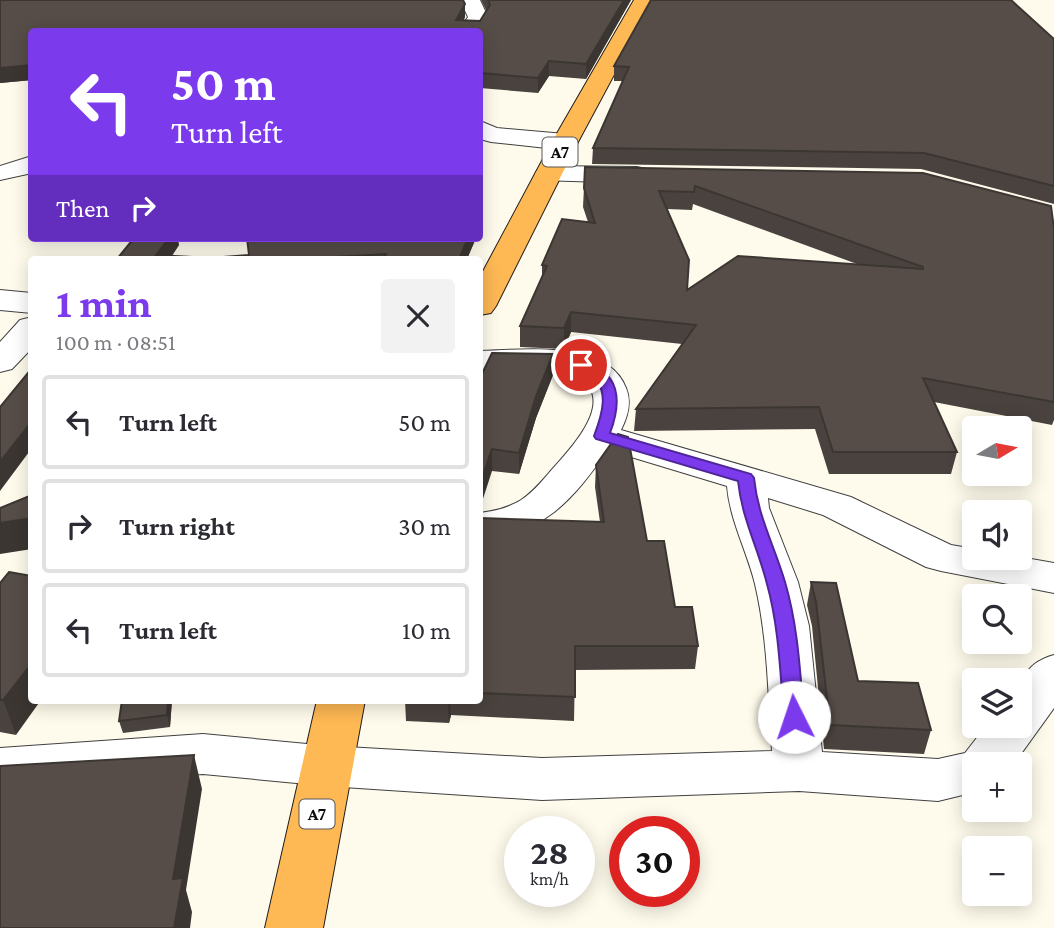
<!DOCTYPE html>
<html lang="en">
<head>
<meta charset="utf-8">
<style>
  :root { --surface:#fff; --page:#f2f2f3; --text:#2b2b33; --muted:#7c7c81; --line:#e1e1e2; --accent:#7c3aed }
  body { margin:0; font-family:"Crimson Pro",serif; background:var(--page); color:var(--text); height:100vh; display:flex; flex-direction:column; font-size:26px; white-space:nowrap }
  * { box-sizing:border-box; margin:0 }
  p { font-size:23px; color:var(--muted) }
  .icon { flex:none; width:38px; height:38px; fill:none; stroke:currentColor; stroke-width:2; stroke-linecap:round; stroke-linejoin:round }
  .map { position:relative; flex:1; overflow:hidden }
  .side { position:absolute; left:28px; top:256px; width:455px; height:448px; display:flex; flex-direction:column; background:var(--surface); border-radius:7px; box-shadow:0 4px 18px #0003 }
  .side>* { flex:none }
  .hud { position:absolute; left:28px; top:28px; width:455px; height:214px; border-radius:7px; box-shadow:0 4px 18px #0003; background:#7c3aed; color:#fff; overflow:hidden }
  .needle { width:46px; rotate:80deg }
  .fabs { position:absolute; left:962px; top:416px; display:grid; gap:14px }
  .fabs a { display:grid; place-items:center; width:70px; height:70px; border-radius:7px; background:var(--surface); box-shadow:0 4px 18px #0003; font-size:35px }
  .speed { position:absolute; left:504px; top:816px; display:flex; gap:14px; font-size:35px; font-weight:700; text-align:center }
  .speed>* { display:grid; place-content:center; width:91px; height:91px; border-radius:50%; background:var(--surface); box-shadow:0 4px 18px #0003; line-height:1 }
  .speed small { font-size:18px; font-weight:400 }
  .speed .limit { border:10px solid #d22; background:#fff; color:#111 }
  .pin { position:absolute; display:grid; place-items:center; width:60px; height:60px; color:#fff; margin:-30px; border:4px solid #fff; border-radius:50%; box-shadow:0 2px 7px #0007 }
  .me { position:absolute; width:77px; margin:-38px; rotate:356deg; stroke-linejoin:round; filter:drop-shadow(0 0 5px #0008) }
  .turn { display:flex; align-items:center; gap:24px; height:147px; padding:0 28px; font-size:32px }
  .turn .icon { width:91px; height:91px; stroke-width:2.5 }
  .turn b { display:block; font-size:49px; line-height:60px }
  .then { display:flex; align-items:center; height:66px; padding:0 28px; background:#0003; gap:14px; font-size:26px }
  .round { display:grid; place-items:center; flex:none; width:74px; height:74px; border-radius:7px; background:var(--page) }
  .headline { display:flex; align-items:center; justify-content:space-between; height:119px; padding:0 28px }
  h1 { font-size:42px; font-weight:700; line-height:52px; color:var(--accent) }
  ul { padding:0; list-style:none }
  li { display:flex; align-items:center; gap:21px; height:94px; margin:0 14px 10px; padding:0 14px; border:4px solid var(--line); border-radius:7px }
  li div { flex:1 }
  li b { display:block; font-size:26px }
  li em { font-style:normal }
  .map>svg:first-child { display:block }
</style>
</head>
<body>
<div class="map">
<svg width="1054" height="928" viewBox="0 0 1054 928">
  <rect width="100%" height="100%" fill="#fffbec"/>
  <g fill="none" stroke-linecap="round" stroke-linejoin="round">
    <defs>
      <path id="minor" d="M 460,0 L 480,0 L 488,17 L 480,32 L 458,32 L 468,17 Z
        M 480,121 L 497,128 L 565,134 L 574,137 L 578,142 L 574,147 L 565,150 L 491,142 L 480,139 Z
        M 32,156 L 32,173 L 0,180 L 0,166 Z
        M 548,166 L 637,167 L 646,169 L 650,175 L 646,181 L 637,183 L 539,180 L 535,174 L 539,168 Z
        M 0,290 L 32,293 L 32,313 L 0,310 Z
        M 32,317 L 32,348 L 12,369 L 0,372 L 0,342 L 20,320 Z
        M 480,351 C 521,350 608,339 626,388 C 632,402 628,416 621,430 L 851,497 L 951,545 L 975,549 L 975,558 L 1020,557 L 1054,563 L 1054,593 L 941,571 L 926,567 L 823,515 L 768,498 L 769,508 L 798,582 L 809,626 L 822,752 L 938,759 L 965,753 L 986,726 L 1020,726 C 1020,692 1015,666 1054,655 L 1054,708 L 1013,765 L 975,765 L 975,792 L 938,801 L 799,791 L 542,800 L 328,786 L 203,774 L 0,788 L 0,748 L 203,734 L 328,746 L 542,758 L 772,751 C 768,696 768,639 755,584 C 747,551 730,521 727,486 L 608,450 C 572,500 545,534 480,539 L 480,513 C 495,511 508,508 521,500 C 535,491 545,477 556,465 C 577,441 620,394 571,373 L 480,371 Z"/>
      <path id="trunk" d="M 634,0 L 654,0 L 578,142 L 496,306 L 491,313 L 480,315 L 480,277 L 552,142 Z
        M 317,700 L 365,700 L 323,928 L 265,928 Z"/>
    </defs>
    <!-- minor casing -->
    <use href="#minor" stroke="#404040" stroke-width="2"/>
    <!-- trunk casing -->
    <use href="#trunk" stroke="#1e1e1e" stroke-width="2"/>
    <!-- minor -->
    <use href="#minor" fill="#fff" fill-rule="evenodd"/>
    <!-- trunk -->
    <use href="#trunk" fill="#feb854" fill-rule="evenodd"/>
  </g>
  <!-- wall -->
  <path fill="#4a423e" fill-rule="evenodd" d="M 0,0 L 465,17 L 463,21 L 480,21 L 486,10 L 481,0 L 631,0 L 586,79 L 549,76 L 538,93 L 480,88 L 480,32 L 32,32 L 32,80 L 0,83 Z
    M 1054,39 L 1054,204 L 921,169 L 592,164 L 593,148 L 623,81 L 614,81 L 614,66 Z
    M 585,167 L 1054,229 L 1054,420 L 1052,425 L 934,402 L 957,452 L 951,474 L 829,474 L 815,429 L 634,431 L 636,409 L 682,344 L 571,332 L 564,349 L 520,347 L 520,326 L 542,277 L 542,265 L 588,222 L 583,207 ZM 693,204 L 857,264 L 687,290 L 667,209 L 692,210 Z
    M 247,238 L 476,238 L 467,259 L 117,259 L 179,245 L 172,256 L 210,258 L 249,255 Z
    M 553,354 L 553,375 L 536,418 L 519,474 L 492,471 L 480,378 Z
    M 596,465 L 647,541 L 675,607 L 698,646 L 695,669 L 575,670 L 574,721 L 451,715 L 449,723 L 406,721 L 405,700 L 480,700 L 480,518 L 600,522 L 595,487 Z
    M 811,582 L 858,681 L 931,730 L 924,754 L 824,749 L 812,626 L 807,605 Z
    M 0,583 L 16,735 L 0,732 Z
    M 122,700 L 172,700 L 170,727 L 123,733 L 119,721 Z"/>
  <!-- shaded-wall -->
  <path fill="#3c3632" d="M 624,0 L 631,0 L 586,79 L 586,64 Z
    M 465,4 L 465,17 L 458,32 L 456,20 Z
    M 549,61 L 549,76 L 538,93 L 538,78 Z
    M 32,65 L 32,80 L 0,83 L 0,68 Z
    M 481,209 L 482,226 L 480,231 L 480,213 Z
    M 169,238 L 178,238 L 179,245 L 169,259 L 156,255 Z
    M 468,238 L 476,238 L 467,259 L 459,259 Z
    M 571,312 L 571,332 L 564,349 L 564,328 Z
    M 553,354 L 553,375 L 536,418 L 519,474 L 519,453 L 536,396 Z
    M 32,421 L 32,448 L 0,491 L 0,462 Z
    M 492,449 L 492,471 L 480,508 L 480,484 Z
    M 32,518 L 32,549 L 0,554 L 0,523 Z
    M 32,663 L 32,700 L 41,700 L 16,735 L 3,700 Z
    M 168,700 L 172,700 L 170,727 L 167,715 Z
    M 448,700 L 450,700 L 451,715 L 449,723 Z
    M 194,755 L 202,789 L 186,890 L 192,912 L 190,928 L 174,928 L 173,879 Z"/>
  <!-- building -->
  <path fill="#564d48" stroke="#3c3632" stroke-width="2" fill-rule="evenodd" d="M 0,0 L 463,0 L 465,4 L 456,20 L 480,21 L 490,5 L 488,0 L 624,0 L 586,64 L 549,61 L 538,78 L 480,73 L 480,32 L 32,32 L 32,65 L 0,68 Z
    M 651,0 L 1011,0 L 1054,39 L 1054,186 L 924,153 L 593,148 L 629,67 L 614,66 Z
    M 585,167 L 923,173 L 1051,206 L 1054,229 L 1054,402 L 923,378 L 957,452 L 833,452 L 819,407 L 636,409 L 696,325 L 571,312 L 564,328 L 520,326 L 547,266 L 542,265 L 562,219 L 595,223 L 584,188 ZM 695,186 L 923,267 L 923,269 L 738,256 L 687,290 L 689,260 L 659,191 L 694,192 Z
    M 134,238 L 169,238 L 156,255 L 210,258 L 249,255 L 247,238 L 468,238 L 459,259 L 383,259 L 386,254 L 297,259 L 117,259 Z
    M 492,353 L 553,354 L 536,396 L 519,453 L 492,449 L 480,484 L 480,378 Z
    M 32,368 L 32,421 L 0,462 L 0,407 Z
    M 618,434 L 628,437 L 647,541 L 664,541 L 675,607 L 692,607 L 698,646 L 575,646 L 575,697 L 480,693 L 480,518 L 604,522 L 596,465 Z
    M 32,495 L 32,518 L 0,523 L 0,508 Z
    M 9,572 L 32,576 L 32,663 L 3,700 L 0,700 L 0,583 Z
    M 811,582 L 836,583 L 858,681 L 918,683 L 931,730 L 830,725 L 816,602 Z
    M 122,700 L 168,700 L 167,715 L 119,721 Z
    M 194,755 L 173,879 L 183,878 L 174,928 L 0,928 L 0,766 Z"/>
  <!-- route -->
  <path fill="#7c3aed" stroke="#51269a" stroke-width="2" d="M 581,361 C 621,371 622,401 610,433 L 751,474 L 754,478 C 758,517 774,545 785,582 C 798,626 800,671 804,717 L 801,722 L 794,724 L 786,722 L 784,717 C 780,672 779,627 767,584 C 758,548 742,519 738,481 L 596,439 L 594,436 C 602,415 611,389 589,373 C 584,370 579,370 574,365 Z"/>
  <g text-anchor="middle" stroke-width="7" stroke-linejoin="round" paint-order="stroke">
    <!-- shield labels -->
    <g fill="#fff" stroke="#565656" stroke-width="2">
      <rect x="542.5" y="137.5" width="35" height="29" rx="5"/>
      <rect x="299.5" y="799.5" width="35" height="29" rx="5"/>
    </g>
    <g font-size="18" font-weight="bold" fill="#0d0d0d">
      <text x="560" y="158">A7</text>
      <text x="317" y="820">A7</text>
    </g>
  </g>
</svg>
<div class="fabs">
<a><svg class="needle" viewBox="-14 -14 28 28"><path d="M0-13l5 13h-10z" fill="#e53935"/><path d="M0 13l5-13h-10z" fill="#7c7c81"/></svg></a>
<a><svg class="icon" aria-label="sound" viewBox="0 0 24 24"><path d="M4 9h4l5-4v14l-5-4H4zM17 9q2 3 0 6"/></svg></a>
<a><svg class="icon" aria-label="search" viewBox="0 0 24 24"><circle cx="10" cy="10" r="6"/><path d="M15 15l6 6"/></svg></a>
<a><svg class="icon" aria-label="layers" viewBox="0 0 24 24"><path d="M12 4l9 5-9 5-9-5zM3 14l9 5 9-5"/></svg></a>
<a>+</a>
<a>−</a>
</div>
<div class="speed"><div>28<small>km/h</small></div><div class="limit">30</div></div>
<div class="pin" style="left:581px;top:365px;background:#d93025"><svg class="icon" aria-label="arrive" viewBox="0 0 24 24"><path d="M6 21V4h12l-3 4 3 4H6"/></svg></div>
<svg class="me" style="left:794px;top:717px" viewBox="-20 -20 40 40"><circle r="19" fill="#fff"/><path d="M0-13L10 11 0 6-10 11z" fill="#7c3aed"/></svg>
<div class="hud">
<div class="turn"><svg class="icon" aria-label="left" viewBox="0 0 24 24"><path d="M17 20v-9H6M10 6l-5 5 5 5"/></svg><div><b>50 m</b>Turn left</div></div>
<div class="then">Then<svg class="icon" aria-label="right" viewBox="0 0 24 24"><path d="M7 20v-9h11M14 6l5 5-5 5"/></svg></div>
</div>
<section class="side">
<div class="headline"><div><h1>1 min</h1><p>100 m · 08:51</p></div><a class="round"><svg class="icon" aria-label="close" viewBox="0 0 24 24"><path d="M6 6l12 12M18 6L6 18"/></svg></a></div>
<ul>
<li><svg class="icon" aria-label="left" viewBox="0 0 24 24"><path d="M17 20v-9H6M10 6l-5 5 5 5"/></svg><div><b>Turn left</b></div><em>50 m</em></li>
<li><svg class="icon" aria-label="right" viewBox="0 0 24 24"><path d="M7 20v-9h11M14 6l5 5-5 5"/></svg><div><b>Turn right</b></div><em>30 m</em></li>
<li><svg class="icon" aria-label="left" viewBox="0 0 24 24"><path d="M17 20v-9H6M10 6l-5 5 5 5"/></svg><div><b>Turn left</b></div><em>10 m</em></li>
</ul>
</section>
</div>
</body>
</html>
